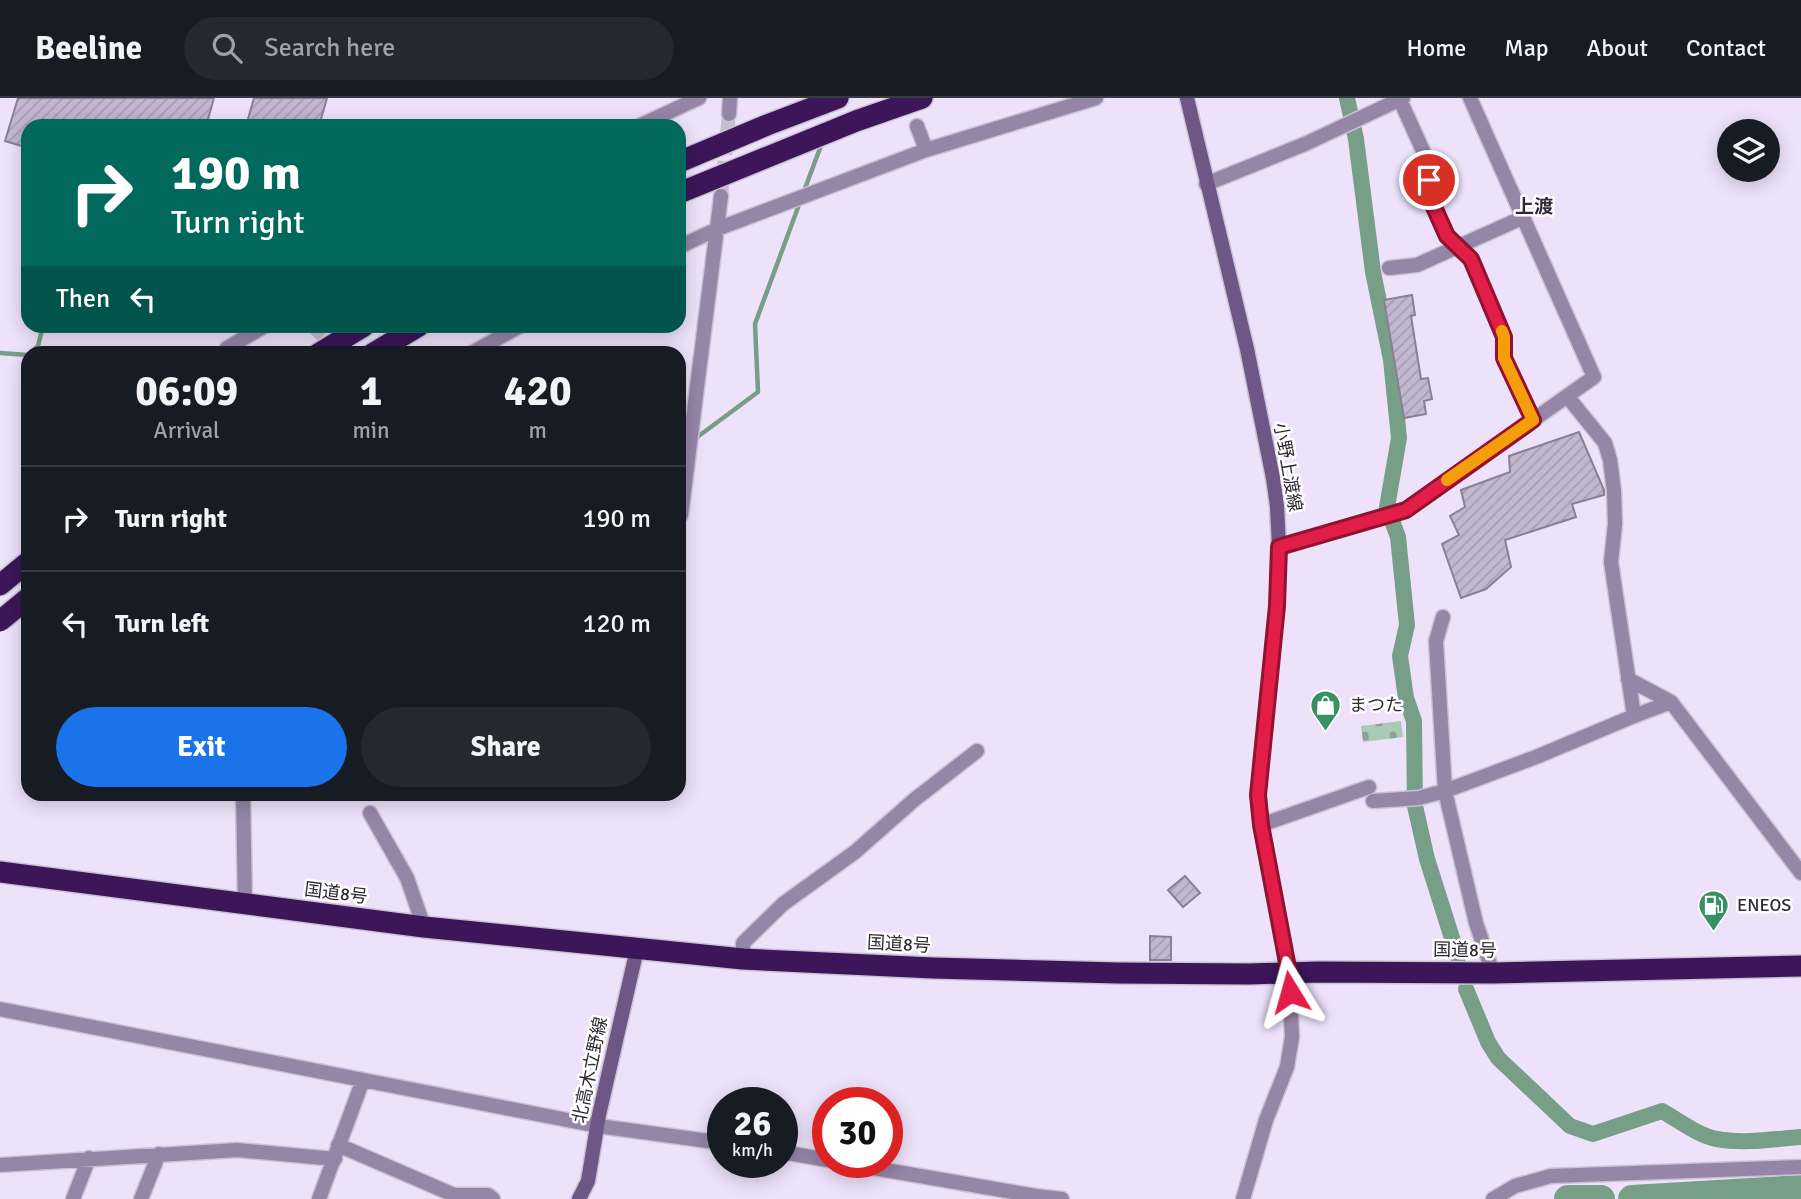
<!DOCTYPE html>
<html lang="en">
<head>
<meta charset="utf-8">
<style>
  :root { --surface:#171b24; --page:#242831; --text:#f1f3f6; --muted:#9ea1a6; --line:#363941; --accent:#1a73e8 }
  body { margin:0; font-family:Signika,"Noto Sans JP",sans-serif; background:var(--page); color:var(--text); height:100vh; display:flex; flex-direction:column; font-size:26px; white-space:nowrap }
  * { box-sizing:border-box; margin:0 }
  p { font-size:23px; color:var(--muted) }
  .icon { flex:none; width:38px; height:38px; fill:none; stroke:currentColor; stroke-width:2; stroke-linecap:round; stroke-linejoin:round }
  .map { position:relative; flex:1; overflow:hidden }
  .sheet { position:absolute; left:21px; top:248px; width:665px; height:455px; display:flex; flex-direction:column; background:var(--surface); border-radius:21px; box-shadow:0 4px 18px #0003 }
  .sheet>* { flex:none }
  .guide { position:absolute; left:21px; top:21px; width:665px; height:214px; border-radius:21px; box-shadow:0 4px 18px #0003; background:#00695c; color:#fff; overflow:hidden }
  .controls { position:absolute; left:1717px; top:21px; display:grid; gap:14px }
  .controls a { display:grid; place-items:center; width:63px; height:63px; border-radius:50%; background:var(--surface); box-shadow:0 4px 18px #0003; font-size:35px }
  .speed { position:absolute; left:707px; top:989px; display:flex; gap:14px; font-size:35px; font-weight:700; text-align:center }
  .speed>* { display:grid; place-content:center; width:91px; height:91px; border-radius:50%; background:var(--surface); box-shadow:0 4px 18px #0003; line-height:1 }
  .speed small { font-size:18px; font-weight:400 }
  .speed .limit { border:10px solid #d22; background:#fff; color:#111 }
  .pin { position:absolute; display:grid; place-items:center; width:60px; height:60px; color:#fff; margin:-30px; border:4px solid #fff; border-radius:50%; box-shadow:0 2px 7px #0007 }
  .me { position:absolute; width:77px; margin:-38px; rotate:352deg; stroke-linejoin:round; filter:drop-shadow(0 0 5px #0008) }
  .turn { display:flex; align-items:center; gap:24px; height:147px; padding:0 35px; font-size:32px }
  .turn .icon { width:91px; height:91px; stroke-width:2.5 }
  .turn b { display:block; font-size:49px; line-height:60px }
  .then { display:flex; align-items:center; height:66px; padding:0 35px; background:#0003; gap:14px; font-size:26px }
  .eta { display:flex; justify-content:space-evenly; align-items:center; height:119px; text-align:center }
  .eta b { font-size:42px; font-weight:800; line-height:49px }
  .cta { display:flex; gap:14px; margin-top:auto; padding:14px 35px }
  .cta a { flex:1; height:80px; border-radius:42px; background:var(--accent); color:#fff; font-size:28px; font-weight:800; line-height:80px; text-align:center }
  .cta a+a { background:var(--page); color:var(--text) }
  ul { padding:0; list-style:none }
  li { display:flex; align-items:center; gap:21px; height:105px; padding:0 35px; border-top:2px solid var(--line) }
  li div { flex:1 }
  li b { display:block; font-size:26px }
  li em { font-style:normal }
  header { display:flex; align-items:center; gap:42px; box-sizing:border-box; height:98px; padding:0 35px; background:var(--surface); border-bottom:2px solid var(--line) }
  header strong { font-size:33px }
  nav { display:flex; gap:38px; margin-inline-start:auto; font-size:24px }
  .search { width:490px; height:63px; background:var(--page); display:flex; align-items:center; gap:18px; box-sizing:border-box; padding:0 24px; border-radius:38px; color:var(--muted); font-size:26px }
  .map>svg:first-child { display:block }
</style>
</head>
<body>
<header>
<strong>Beeline</strong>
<div class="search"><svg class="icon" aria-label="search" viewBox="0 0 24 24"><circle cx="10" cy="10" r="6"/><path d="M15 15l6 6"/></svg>Search here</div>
<nav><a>Home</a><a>Map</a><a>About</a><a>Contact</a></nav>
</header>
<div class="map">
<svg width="1801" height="1101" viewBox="0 0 1801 1101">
  <defs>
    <pattern id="cemetery-stones" width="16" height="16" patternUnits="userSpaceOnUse" patternTransform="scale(1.75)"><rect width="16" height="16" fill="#aacab6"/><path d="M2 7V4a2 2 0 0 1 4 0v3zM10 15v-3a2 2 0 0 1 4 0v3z" fill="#8ba495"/></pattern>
    <pattern id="building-hatch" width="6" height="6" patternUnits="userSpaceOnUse" patternTransform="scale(1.75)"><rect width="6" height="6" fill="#c2b7cf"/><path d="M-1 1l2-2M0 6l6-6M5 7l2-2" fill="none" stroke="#a79db2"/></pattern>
  </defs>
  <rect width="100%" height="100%" fill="#ede2fa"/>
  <!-- cemetery -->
  <path fill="url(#cemetery-stones)" d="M 1401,623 L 1403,639 L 1363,644 L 1361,628 Z"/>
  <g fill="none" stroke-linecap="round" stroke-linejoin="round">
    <!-- stream -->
    <path stroke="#779e87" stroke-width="4.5" d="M 804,93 L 822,45
      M 0,255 L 28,257
      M 29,256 L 38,248 L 43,228
      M 679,341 L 692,343 L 758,294 L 755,226 L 800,104"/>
    <!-- canal -->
    <path stroke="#779e87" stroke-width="16" d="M 1347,0 L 1356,41 L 1373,174 L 1391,262 L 1399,340 L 1387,409 L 1398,439 L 1407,527 L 1400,558 L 1406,600 L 1414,623 L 1415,708 L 1427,761 L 1458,859
      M 1466,891 L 1488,944 L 1498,960 L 1570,1028 L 1593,1036 L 1662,1013 C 1678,1022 1699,1038 1717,1041 C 1744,1046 1774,1041 1801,1039"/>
    <!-- river -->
    <path stroke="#779e87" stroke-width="28" d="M 1568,1101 L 1601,1101
      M 1632,1101 L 1801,1091"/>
  </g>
  <!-- building -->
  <path fill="url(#building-hatch)" stroke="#8a8096" stroke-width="2" d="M 18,0 L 214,0 L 206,28 L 28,28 L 28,50 L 5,43 Z
    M 254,0 L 327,0 L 319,28 L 246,28 Z
    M 1412,197 L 1415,217 L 1411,218 L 1421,281 L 1428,280 L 1432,301 L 1424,303 L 1426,316 L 1404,320 L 1384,202 Z
    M 1579,334 L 1604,392 L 1604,397 L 1572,406 L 1576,419 L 1505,442 L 1511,469 L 1486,491 L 1461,500 L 1442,446 L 1459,437 L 1450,418 L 1465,409 L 1461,392 L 1510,374 L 1509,358 Z
    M 1185,778 L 1200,795 L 1183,809 L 1168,792 Z
    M 1150,838 L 1171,839 L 1171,862 L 1150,862 Z"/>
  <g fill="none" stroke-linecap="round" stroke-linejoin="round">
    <!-- street-tunnel -->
    <path stroke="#c7bdd2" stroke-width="14" stroke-dasharray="14 7" stroke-linecap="butt" d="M 721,98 L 729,16
      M 313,228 L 340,256"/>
    <defs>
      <path id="street" d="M 1400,2 L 1429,66 L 1429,98 L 1446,138 L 1471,161 L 1504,239 L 1504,260 L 1533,322
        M 729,16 L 730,0
        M 639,28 L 699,0
        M 917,28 L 926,52
        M 1206,86 L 1305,46 L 1403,0
        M 679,149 L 717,131 L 926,52 L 1096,0
        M 1389,170 L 1417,167 L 1524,119
        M 227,256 L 227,250 L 265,228
        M 470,256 L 520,228
        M 679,419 L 681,417 L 721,98
        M 1279,449 L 1406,412 L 1594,279 L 1470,0
        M 1443,519 L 1436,543 L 1445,693 L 1476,825 L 1493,875
        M 1628,581 L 1671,604
        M 1634,618 L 1671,604 L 1801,775
        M 243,696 L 245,806
        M 1373,703 L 1419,700 L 1445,693 L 1536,659 L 1634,618 L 1611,464 L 1615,426 L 1614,393 L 1610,362 L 1605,345 L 1567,298
        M 370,715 L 407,780 L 424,829
        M 1261,727 L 1369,689
        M 743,861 L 743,845 L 783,806 L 855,754 L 914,702 L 977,653
        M 0,911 L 598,1028 L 723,1045
        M 338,1047 L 454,1097 L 453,1101
        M 782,1054 L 828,1062
        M 839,1064 L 1036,1098 L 1062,1101
        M 0,1067 L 237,1052 L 335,1061
        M 454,1097 L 488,1097 L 493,1101
        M 73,1101 L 89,1060
        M 141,1101 L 159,1056
        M 319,1101 L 363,982
        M 1243,1101 L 1266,1022 L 1287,969 L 1292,939 L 1289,875
        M 1493,1101 L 1515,1088 L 1551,1078 L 1801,1069"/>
      <path id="secondary" d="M 1187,0 L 1247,251 L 1273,380 L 1277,408 L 1279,449 L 1277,508 L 1258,697 L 1261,727 L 1289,875
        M 579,1101 L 588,1083 L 599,1017 L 637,851"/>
      <path id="highway" d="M 679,64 L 767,27 L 838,0
        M 679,95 L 856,23 L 922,0
        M 318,256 L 364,228
        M 372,256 L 419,228
        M 0,487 L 28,464
        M 0,774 L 424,829 L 743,861 L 933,870 L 1117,875 L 1249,876 L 1318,874 L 1493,875 L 1801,868"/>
    </defs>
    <!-- street casing -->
    <use href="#street" stroke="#cac1d6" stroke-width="17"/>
    <!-- secondary casing -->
    <use href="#secondary" stroke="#cac1d6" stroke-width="17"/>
    <!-- highway casing -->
    <use href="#highway" stroke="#cac1d6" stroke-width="24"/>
    <!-- street -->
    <use href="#street" stroke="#9585a7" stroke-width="14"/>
    <!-- secondary -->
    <use href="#secondary" stroke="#6e5786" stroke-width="14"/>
    <!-- highway -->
    <use href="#highway" stroke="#3c1659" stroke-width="21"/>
    <defs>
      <path id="highway-bridge" d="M 0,523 L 28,500"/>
    </defs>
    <!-- highway-bridge casing -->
    <use href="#highway-bridge" stroke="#cac1d6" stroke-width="24" stroke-linecap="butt"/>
    <!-- highway-bridge -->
    <use href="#highway-bridge" stroke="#3c1659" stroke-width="21"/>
  </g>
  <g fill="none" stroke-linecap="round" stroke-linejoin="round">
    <defs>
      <path id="route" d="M 1290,894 L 1289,875 L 1261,727 L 1258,697 L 1277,508 L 1279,449 L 1406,412 L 1533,322 L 1504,260 L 1504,239 L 1471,161 L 1447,138 L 1429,98 L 1429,82"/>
    </defs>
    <!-- route casing -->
    <use href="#route" stroke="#92132f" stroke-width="18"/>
    <!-- route -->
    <use href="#route" stroke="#e11d48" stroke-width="12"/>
    <!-- slow -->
    <path stroke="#f59e0b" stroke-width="12" d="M 1447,382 L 1533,322 L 1504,260 L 1504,239 L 1502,233"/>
  </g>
  <!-- icons -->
  <defs>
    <symbol id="shop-pin" viewBox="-11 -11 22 30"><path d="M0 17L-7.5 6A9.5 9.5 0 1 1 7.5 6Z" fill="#399064" stroke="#fff"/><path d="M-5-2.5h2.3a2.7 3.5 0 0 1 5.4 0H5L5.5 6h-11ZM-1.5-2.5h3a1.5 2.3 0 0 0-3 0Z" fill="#fff"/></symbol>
    <symbol id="fuel-pin" viewBox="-11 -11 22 30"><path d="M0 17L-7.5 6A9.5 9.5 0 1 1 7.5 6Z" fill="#399064" stroke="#fff"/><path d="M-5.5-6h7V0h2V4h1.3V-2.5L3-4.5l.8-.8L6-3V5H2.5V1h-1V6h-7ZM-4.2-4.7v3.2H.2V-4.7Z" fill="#fff"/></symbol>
  </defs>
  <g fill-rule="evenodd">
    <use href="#shop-pin" x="1308" y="590" width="35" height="47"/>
    <use href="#fuel-pin" x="1696" y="790" width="35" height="47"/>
  </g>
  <g text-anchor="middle" stroke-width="5" stroke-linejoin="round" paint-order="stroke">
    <!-- street labels -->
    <g font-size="18" fill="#2d2932" stroke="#fff">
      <text transform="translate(1288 369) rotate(80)" y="6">小野上渡線</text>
      <text transform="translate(336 795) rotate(7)" y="6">国道8号</text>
      <text transform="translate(899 846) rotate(3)" y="6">国道8号</text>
      <text transform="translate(1465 852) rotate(1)" y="6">国道8号</text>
      <text transform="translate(590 972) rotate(-78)" y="6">北高木立野線</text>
    </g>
    <!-- poi labels -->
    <g font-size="18" fill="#2d2932" stroke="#fff" text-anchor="start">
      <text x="1349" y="613">まつた</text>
      <text x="1737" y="813">ENEOS</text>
    </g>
    <!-- neighbourhood labels -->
    <g font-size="19" font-weight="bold" fill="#302739" stroke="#fff">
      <text x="1534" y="115">上渡</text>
    </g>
  </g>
</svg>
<div class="controls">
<a><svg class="icon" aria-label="layers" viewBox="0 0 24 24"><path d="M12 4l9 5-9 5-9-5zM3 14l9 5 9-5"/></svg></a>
</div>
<div class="speed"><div>26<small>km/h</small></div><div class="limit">30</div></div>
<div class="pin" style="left:1429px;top:82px;background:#d93025"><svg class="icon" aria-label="arrive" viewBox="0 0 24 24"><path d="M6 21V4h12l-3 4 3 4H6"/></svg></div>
<svg class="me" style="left:1290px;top:894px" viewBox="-20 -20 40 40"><path d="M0-17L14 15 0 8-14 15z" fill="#e11d48" stroke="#fff" stroke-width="4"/></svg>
<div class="guide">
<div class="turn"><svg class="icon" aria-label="right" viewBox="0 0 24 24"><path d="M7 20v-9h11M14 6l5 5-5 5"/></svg><div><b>190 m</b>Turn right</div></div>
<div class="then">Then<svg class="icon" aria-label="left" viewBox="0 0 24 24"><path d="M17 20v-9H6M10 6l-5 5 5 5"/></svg></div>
</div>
<section class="sheet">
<div class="eta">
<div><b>06:09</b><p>Arrival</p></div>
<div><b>1</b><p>min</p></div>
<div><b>420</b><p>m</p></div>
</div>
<ul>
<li><svg class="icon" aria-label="right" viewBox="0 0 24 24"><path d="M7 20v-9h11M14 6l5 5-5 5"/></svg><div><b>Turn right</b></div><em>190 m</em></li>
<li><svg class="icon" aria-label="left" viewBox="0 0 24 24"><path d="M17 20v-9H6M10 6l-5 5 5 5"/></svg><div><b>Turn left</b></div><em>120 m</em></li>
</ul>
<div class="cta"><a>Exit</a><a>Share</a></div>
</section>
</div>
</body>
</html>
